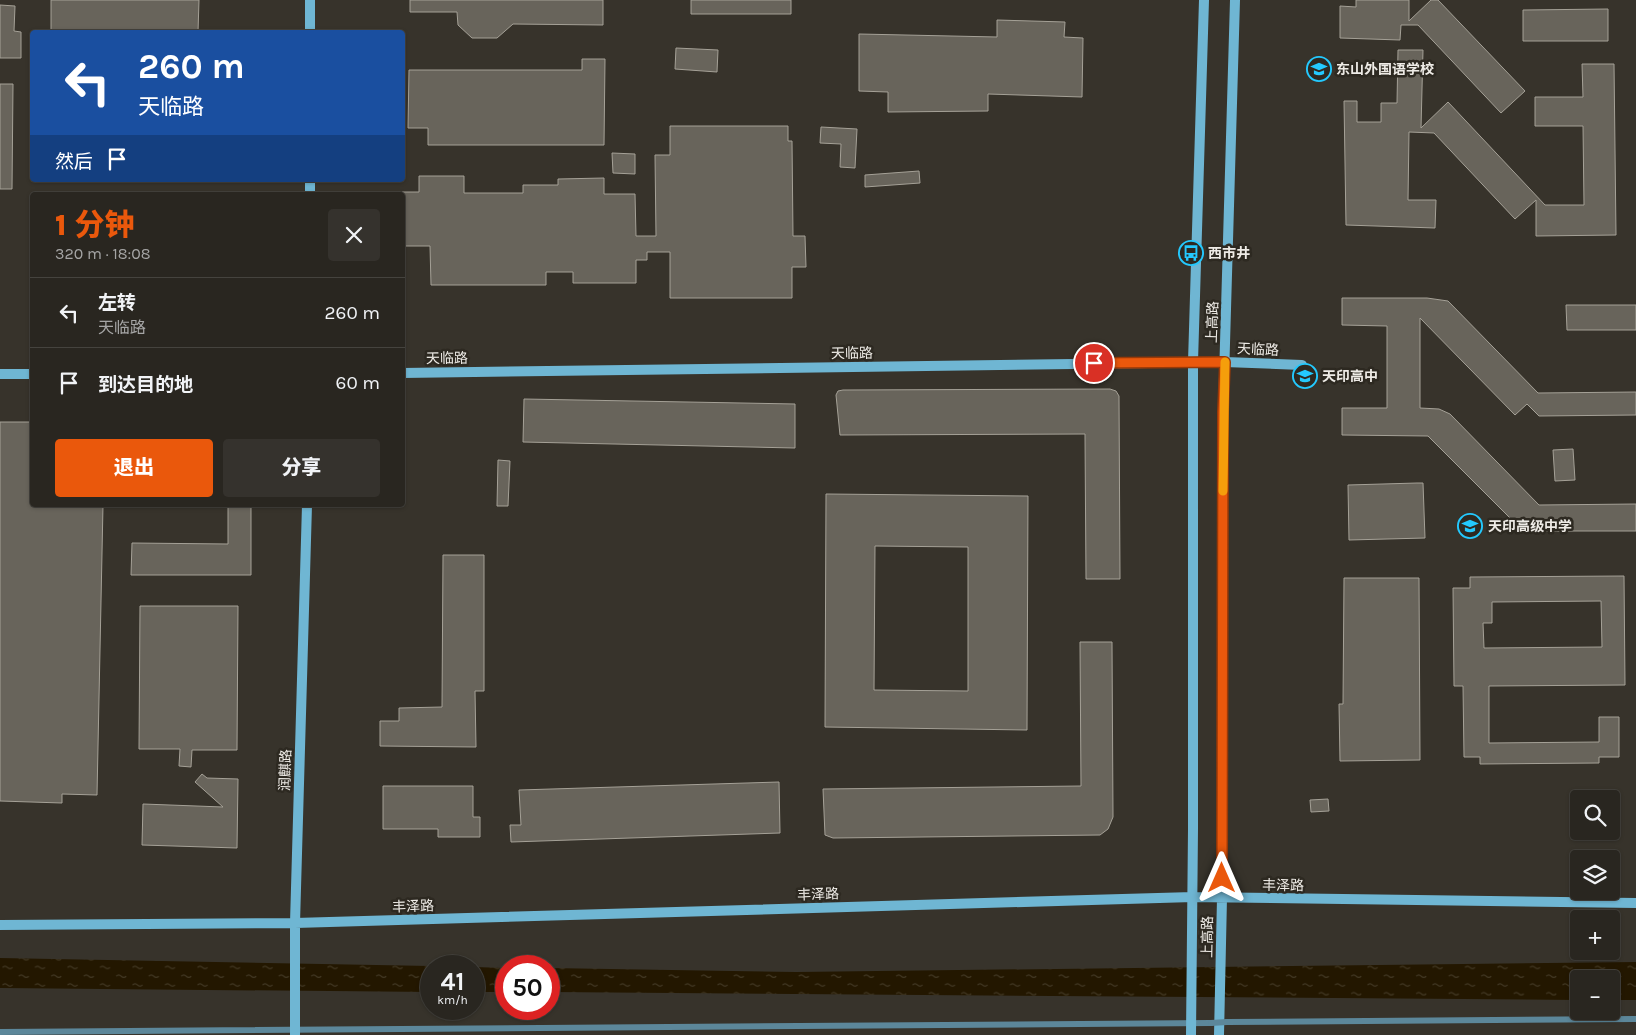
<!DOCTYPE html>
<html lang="zh">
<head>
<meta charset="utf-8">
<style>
  :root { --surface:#292620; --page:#35322d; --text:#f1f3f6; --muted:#a5a5a5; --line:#45433e; --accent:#ea580c }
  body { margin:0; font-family:Karla,"Noto Sans SC",sans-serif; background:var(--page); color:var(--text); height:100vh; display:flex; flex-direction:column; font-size:19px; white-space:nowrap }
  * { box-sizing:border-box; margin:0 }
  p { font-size:16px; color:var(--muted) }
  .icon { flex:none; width:28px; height:28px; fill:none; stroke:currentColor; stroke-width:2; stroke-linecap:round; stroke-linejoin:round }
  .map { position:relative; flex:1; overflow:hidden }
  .details { position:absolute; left:30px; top:192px; width:375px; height:315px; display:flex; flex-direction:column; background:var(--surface); border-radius:5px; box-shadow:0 1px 4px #0004,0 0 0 1px var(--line) }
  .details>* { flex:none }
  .hud { position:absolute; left:30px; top:30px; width:375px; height:152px; border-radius:5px; box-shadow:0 1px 4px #0004,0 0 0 1px var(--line); background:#1a4fa0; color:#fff; overflow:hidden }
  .tools { position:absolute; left:1570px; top:790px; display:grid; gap:10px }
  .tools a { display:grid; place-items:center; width:50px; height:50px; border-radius:5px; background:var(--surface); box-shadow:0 1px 4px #0004,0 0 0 1px var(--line); font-size:25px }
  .speed { position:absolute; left:420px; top:955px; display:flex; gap:10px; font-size:25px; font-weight:700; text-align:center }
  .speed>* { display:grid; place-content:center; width:65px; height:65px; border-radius:50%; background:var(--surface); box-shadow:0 1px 4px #0004,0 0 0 1px var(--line); line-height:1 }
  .speed small { font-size:12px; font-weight:400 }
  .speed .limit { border:8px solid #d22; background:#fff; color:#111 }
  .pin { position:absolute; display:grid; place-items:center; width:42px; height:42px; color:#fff; margin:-21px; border:2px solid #fff; border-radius:50%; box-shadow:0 1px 5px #0007 }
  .me { position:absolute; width:55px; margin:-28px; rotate:0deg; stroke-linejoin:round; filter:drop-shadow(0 0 4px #0008) }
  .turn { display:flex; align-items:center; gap:18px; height:105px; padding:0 25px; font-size:22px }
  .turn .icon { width:65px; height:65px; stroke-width:2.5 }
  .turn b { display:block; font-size:35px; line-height:42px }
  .then { display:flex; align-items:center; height:48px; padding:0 25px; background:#0003; gap:10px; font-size:19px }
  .round { display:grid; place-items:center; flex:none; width:52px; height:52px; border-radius:5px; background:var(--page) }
  .summary { display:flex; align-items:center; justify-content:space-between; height:85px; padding:0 25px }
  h1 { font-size:30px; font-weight:800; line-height:38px; color:var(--accent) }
  .action { display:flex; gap:10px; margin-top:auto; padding:10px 25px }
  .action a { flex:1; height:58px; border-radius:5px; background:var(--accent); color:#fff; font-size:20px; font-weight:800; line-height:58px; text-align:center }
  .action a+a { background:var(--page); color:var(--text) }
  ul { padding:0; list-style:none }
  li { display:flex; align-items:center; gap:15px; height:70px; padding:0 25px; border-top:1px solid var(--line) }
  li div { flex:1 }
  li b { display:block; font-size:19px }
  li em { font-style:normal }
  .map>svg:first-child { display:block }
</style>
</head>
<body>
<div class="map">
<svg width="1636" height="1035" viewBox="0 0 1636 1035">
  <defs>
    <pattern id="water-ripples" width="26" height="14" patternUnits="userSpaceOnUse" patternTransform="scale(1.25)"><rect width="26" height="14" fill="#231700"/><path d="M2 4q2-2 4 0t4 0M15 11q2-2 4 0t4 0" fill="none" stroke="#433925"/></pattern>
  </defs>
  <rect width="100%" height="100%" fill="#37332b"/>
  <!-- water -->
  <path fill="url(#water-ripples)" d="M 0,958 L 431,966 L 431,992 L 0,988 Z
    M 1636,962 L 1636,1000 L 1611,1000 L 1611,979 L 1579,979 L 1579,1000 L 549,992 L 549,968 L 796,972 Z
    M 474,967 L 506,968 L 506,992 L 474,992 Z"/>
  <!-- building -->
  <path fill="#68645b" stroke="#a5a197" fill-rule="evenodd" d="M 51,0 L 199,0 L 198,32 L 51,32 Z
    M 410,0 L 603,0 L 603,25 L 513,24 L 497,38 L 472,38 L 458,25 L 457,12 L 410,12 Z
    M 691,0 L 791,0 L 791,14 L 691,14 Z
    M 1356,0 L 1409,0 L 1409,21 L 1431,0 L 1438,0 L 1525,91 L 1501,113 L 1418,25 L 1401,25 L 1400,40 L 1340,38 L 1340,6 L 1356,7 Z
    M 0,5 L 15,6 L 14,31 L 21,32 L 21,58 L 0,58 Z
    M 1608,9 L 1608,41 L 1523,41 L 1523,10 Z
    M 997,20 L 1065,22 L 1064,37 L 1083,38 L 1082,97 L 988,94 L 988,111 L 888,112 L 888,92 L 859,91 L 859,34 L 997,37 Z
    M 676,48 L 718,50 L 717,72 L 675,69 Z
    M 1398,50 L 1423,50 L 1421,128 L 1448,102 L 1545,205 L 1584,205 L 1583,126 L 1535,126 L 1535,97 L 1583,97 L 1582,64 L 1614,64 L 1616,235 L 1536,236 L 1536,200 L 1515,219 L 1434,133 L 1409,132 L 1408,200 L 1436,200 L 1435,228 L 1346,225 L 1344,101 L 1357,101 L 1357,122 L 1381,122 L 1381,103 L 1397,103 Z
    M 582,59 L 605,59 L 604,145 L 428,145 L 428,128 L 408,128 L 409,70 L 582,70 Z
    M 0,84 L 13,84 L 12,189 L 0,189 Z
    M 670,126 L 788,126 L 788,141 L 792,141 L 793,236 L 805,236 L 806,267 L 792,267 L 792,298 L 670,298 L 670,252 L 647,252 L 647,260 L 636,260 L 636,283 L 573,283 L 573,272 L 546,272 L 546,285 L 431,285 L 430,246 L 402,246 L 402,192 L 419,192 L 419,176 L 464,176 L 464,193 L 523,193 L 523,185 L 558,185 L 558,179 L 604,178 L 604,194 L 635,194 L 636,236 L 656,236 L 655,155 L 670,155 Z
    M 821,127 L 857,129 L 855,168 L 840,167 L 841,144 L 820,143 Z
    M 612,153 L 635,154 L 635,174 L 613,173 Z
    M 919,171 L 920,183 L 865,187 L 865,175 Z
    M 1342,298 L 1427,298 L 1448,301 L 1538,393 L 1636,392 L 1636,415 L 1539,416 L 1527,404 L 1515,415 L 1420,318 L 1420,408 L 1439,409 L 1450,414 L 1539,505 L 1636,504 L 1636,531 L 1540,531 L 1526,518 L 1518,526 L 1428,436 L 1342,435 L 1342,408 L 1387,408 L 1387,326 L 1342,325 Z
    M 1566,305 L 1636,305 L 1636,330 L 1567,330 Z
    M 1110,389 L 1116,391 L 1119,396 L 1120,579 L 1086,579 L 1085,434 L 840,435 L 836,395 L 838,391 L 843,390 Z
    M 524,399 L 795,404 L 795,448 L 523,442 Z
    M 0,422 L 32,422 L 32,505 L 103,505 L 97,795 L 62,794 L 62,803 L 0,801 Z
    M 1573,449 L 1575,480 L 1555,481 L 1553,450 Z
    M 498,460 L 510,461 L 508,506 L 497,506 Z
    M 1417,483 L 1423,483 L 1425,538 L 1349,540 L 1348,485 Z
    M 826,494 L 1028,496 L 1027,730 L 825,727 ZM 875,546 L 968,547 L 968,691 L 874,690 Z
    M 228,505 L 251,505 L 251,575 L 131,575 L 132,543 L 228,544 Z
    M 443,555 L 484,555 L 484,691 L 475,691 L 476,747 L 380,746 L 380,721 L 399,721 L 399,708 L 442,707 Z
    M 1624,576 L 1625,685 L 1489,686 L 1489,743 L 1599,742 L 1599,717 L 1619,717 L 1619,757 L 1599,757 L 1599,763 L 1480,764 L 1480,757 L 1464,757 L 1463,686 L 1454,686 L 1453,588 L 1470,588 L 1470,577 ZM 1601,601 L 1602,647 L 1484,648 L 1483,623 L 1492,623 L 1492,602 Z
    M 1344,578 L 1419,578 L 1420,760 L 1340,761 L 1339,704 L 1343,704 Z
    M 140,606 L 238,606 L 237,750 L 192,750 L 191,767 L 179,766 L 180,749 L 139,749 Z
    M 1080,642 L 1112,642 L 1113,817 L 1108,829 L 1100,835 L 833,838 L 825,835 L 823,789 L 1081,786 Z
    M 202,774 L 207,778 L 238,779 L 237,848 L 142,845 L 143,804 L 223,807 L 195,782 Z
    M 779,782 L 780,833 L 511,842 L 510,825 L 521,825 L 519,790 Z
    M 383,786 L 473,786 L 473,817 L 480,817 L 480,837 L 438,837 L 438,829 L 383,829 Z
    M 1328,799 L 1329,811 L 1311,812 L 1310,800 Z"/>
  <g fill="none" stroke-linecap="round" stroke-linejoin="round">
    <!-- lane -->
    <path stroke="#5c879a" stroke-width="6" d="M 1227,1022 L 1636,1019
      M 0,1032 L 1211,1023"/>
    <!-- secondary -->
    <path stroke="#6fb6d3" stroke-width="10" d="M 310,0 L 310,32
      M 310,180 L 310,195
      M 402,373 L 1225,362 L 1302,365
      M 0,374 L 32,374
      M 0,925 L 295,923 L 1193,897 L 1636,903
      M 295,1035 L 295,923 L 307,505
      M 1191,1035 L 1193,829 L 1193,362 L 1204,0
      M 1219,1035 L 1222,898 L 1223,412 L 1235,0"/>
    <!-- lane-bridge -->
    <path stroke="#5c879a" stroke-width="6" d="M 1211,1023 L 1227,1022"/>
  </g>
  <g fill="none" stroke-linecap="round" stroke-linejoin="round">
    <defs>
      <path id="route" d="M 1094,363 L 1225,362 L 1223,412 L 1222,878"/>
    </defs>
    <!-- route casing -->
    <use href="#route" stroke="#983908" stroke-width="12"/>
    <!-- route -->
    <use href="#route" stroke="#ea580c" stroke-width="9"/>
    <!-- slow -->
    <path stroke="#f59e0b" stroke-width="9" d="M 1223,491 L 1225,362"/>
  </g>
  <!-- icons -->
  <defs>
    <symbol id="school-ring" viewBox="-11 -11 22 22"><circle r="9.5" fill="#2d2921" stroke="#24c9fe" stroke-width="1.5"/><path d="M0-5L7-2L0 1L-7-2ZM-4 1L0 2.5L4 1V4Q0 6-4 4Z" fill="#24c9fe"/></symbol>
    <symbol id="bus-ring" viewBox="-11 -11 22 22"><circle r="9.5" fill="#2d2921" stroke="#24c9fe" stroke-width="1.5"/><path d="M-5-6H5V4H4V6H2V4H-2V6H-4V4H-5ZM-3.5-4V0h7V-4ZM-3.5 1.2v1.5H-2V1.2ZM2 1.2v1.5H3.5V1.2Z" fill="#24c9fe"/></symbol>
  </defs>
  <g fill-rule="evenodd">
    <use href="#school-ring" x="1305" y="55" width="28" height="28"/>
    <use href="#bus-ring" x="1177" y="239" width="28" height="28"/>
    <use href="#school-ring" x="1291" y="362" width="28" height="28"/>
    <use href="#school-ring" x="1456" y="512" width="28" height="28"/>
  </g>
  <g text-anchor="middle" stroke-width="5" stroke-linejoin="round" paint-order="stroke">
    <!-- poi labels -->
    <g font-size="14" font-weight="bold" fill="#eeebe6" stroke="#2d2921" text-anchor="start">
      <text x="1336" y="74">东山外国语学校</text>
      <text x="1208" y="258">西市井</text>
      <text x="1322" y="381">天印高中</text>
      <text x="1488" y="531">天印高级中学</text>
    </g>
    <!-- street labels -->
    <g font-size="14" fill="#eeebe6" stroke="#2d2921">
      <text transform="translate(1212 322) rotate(-88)" y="5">上高路</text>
      <text transform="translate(1258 349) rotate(3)" y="5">天临路</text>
      <text transform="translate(852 353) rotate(-1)" y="5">天临路</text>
      <text transform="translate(447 358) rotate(-1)" y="5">天临路</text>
      <text transform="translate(285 770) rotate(-88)" y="5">润麒路</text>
      <text transform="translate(1283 885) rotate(1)" y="5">丰泽路</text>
      <text transform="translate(818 894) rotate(-2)" y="5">丰泽路</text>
      <text transform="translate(413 906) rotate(-2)" y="5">丰泽路</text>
      <text transform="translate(1207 937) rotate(-89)" y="5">上高路</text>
    </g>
  </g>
</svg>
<div class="tools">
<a><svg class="icon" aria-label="search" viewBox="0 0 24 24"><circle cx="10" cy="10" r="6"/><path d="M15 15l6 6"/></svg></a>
<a><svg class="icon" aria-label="layers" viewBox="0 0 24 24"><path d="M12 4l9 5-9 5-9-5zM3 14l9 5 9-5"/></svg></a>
<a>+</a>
<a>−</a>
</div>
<div class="speed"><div>41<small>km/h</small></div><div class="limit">50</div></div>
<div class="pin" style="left:1094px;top:363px;background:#d93025"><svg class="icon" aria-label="arrive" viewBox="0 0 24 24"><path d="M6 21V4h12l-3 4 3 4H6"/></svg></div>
<svg class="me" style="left:1222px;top:878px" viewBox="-20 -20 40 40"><path d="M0-17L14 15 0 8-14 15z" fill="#ea580c" stroke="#fff" stroke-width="4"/></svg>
<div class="hud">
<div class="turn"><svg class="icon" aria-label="left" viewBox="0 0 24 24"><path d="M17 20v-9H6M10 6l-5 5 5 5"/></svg><div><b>260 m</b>天临路</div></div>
<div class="then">然后<svg class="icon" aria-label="arrive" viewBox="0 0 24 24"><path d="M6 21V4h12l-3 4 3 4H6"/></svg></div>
</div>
<section class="details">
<div class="summary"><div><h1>1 分钟</h1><p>320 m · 18:08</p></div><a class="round"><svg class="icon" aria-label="close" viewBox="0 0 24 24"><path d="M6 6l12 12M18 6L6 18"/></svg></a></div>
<ul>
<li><svg class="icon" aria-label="left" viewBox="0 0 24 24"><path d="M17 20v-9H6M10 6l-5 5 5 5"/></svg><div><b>左转</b><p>天临路</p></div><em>260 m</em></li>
<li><svg class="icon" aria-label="arrive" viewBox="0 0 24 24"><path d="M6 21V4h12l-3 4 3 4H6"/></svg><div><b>到达目的地</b></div><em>60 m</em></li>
</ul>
<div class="action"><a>退出</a><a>分享</a></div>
</section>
</div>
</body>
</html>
